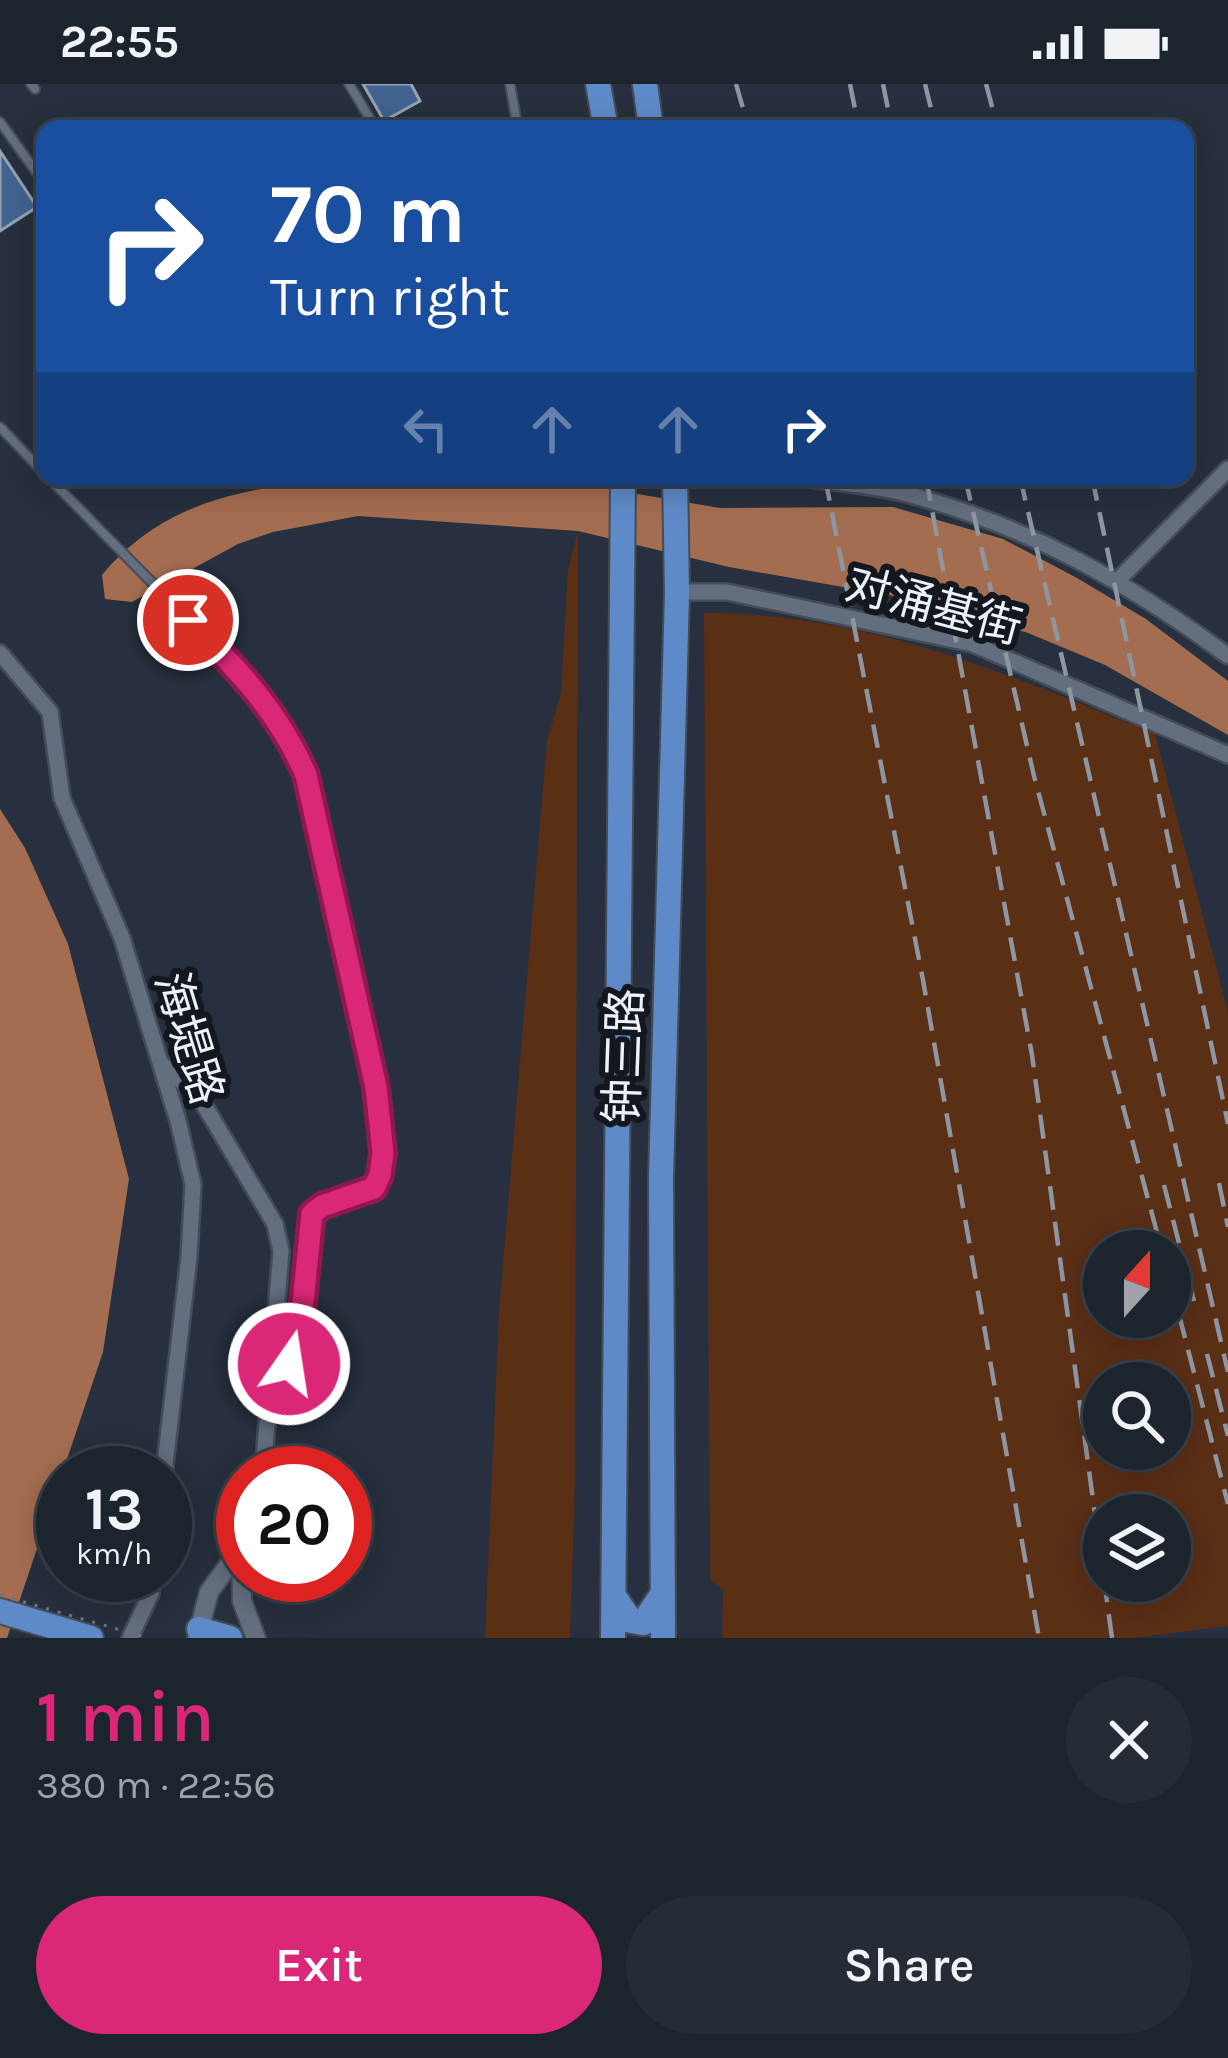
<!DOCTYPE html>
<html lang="en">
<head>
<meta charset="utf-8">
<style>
  :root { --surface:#1c242e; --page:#252c36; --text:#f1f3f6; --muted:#a0a4aa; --line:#3a414a; --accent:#db2777 }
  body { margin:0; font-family:Karla,"Noto Sans SC",sans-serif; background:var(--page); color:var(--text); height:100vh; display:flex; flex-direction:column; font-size:45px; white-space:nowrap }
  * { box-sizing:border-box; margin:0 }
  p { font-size:39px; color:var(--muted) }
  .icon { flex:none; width:66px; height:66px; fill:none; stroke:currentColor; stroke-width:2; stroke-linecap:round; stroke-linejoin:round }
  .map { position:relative; height:1554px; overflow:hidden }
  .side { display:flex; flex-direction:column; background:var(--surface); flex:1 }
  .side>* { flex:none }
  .guide { position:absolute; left:36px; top:36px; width:1158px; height:366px; border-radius:24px; box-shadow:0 6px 30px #0003,0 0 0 3px var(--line); background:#1a4fa0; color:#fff; overflow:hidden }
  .needle { width:78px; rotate:21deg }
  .controls { position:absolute; left:1083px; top:1146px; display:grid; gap:24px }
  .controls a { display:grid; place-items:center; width:108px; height:108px; border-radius:50%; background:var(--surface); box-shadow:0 6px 30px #0003,0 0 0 3px var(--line); font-size:60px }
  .speed { position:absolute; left:36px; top:1362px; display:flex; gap:24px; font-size:60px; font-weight:700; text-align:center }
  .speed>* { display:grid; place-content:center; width:156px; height:156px; border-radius:50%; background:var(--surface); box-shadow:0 6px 30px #0003,0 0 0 3px var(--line); line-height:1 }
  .speed small { font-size:30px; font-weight:400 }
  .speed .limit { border:18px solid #d22; background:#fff; color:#111 }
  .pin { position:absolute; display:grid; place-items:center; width:102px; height:102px; color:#fff; margin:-51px; border:6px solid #fff; border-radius:50%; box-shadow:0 3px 12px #0007 }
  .me { position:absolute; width:132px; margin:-66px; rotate:13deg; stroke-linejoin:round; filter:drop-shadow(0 0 9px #0008) }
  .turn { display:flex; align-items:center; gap:42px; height:252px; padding:0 36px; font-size:54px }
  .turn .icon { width:156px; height:156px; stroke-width:2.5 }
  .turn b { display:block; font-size:84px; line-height:102px }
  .lanes { display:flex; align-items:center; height:114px; padding:0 36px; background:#0003; justify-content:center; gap:60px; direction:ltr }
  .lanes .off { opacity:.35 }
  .round { display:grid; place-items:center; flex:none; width:126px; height:126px; border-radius:63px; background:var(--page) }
  .overview { display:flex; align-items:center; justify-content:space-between; height:204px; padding:0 36px }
  h1 { font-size:72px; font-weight:600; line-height:90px; color:var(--accent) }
  .button { display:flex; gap:24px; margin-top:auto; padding:24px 36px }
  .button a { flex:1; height:138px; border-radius:72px; background:var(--accent); color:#fff; font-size:48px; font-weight:600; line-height:138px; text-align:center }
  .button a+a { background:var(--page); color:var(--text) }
  .status { display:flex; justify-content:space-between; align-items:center; height:84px; padding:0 60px; background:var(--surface); direction:ltr }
  .status svg { height:33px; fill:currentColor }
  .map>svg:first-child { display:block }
</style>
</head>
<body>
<div class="status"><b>22:55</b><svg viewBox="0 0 49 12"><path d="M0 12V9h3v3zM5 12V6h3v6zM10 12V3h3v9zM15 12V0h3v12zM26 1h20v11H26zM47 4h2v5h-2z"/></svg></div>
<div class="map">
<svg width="1228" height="1554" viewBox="0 0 1228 1554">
  <rect width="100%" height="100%" fill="#26303e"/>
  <!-- green -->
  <path fill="#5b2e16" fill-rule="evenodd" d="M 578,447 L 575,1397 L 570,1554 L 485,1554 L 499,1227 L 547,657 L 561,608 L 568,486 Z
    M 704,529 C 865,529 1009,590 1155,650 L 1228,928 L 1228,1542 L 1133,1554 L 722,1554 L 723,1506 L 710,1496 ZM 1104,1167 L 1170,1167 L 1170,1233 L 1104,1233 ZM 1104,1299 L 1170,1299 L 1170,1365 L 1104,1365 ZM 1104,1431 L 1170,1431 L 1170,1497 L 1104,1497 Z"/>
  <!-- water -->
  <path fill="#a46d50" d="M 368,394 L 567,398 L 720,424 L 893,423 L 1003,455 L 1077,494 L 1146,535 L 1228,597 L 1228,651 L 1105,581 L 1028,549 L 928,518 L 729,483 L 578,447 L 358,432 L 273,448 L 238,460 L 132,518 L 105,515 L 102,491 C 172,407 267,401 368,394 Z
    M 0,725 L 25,764 L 68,860 L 129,1095 L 103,1268 L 7,1554 L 0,1554 Z"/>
  <!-- building -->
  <path fill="#426390" stroke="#96a2b3" stroke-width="3" d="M 363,0 L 411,0 L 420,17 L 384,37 Z
    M 0,67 L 37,123 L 0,147 Z"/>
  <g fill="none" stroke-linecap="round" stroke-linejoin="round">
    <defs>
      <path id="service" d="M 31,0 L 35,5
        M 349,0 L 376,45
        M 510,0 L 518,45
        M 0,38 L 45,100
        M 0,343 L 45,390
        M 48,393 L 248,596 L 294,663 L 313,715 L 376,1003 L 383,1069 L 380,1091 L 374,1104 L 322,1122 L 312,1130 L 296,1276 L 289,1280 L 271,1279"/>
      <path id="minor" d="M 794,393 C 832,398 874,401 911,411 C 1032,444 1129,499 1228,572
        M 1117,497 L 1228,385
        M 677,508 L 727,508 L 973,560 L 1228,671
        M 0,569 L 50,628 L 62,714 L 122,854 L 178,1037 L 193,1100 L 189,1173 L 164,1389
        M 163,981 L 200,1014 L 275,1140 L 281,1167 L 263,1389
        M 130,1554 L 151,1509 L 153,1491"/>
      <path id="tertiary" d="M 241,1464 L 242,1517 L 256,1554
        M 197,1554 L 209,1508 L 241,1464"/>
      <path id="primary" d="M 598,0 L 606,45
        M 645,0 L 651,45
        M 614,1512 L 631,1537 L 643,1539 L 661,1512
        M 0,1527 L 91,1554
        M 199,1545 L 230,1554
        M 613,1554 L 623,393
        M 663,1554 L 661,1095 L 677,508 L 675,393"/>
    </defs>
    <!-- service casing -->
    <use href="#service" stroke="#444c58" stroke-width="12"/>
    <!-- minor casing -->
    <use href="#minor" stroke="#444c58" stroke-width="20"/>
    <!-- tertiary casing -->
    <use href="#tertiary" stroke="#444c58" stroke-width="22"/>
    <!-- primary casing -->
    <use href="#primary" stroke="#444c58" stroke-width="28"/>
    <!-- service -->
    <use href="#service" stroke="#636e7e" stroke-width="8"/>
    <!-- minor -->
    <use href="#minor" stroke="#636e7e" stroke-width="15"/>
    <!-- tertiary -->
    <use href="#tertiary" stroke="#636e7e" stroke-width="18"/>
    <!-- primary -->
    <use href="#primary" stroke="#5e8bc8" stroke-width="24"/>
    <!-- rail -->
    <path stroke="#8e96a1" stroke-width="4.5" stroke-dasharray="24 12" stroke-linecap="butt" d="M 736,0 L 749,45
      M 850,0 L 859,45
      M 883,0 L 892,45
      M 925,0 L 936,45
      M 986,0 L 998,45
      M 825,393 L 923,896 L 1039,1554
      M 926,393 L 1032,971 L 1112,1554
      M 965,393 L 1034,692 L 1162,1167
      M 1020,393 L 1228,1288
      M 1092,393 L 1228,1040
      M 1219,1099 L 1228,1143
      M 1164,1101 L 1194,1217
      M 1170,1196 L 1228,1420
      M 1207,1270 L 1228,1352"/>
    <!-- path-bridge -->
    <path stroke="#6c7581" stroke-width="3" stroke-dasharray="3 9" stroke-linecap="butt" d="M 0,1511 L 148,1554"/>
  </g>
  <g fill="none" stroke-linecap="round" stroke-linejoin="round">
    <defs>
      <path id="route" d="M 188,536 C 237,584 279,628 306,691 L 376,1003 L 383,1069 L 380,1091 L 374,1104 L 322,1122 L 312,1130 L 298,1267 L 296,1276 L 289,1280"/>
    </defs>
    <!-- route casing -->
    <use href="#route" stroke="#8e194d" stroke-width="30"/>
    <!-- route -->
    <use href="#route" stroke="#db2777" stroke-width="21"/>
  </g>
  <g text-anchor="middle" stroke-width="12" stroke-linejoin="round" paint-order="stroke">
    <!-- street labels -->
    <g font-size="45" fill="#ebf2fb" stroke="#14181e">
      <text transform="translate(934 521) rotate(15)" y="16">对涌基街</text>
      <text transform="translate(190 954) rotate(73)" y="16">海堤路</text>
      <text transform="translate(623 972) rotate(-88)" y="16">钟三路</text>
    </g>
  </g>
</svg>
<div class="controls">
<a><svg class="needle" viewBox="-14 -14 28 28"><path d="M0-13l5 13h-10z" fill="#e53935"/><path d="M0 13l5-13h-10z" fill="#a0a4aa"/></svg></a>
<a><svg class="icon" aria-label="search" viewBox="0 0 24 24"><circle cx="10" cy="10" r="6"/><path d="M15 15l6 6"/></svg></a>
<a><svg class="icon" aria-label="layers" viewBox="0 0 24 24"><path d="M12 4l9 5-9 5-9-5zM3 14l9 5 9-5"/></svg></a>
</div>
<div class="speed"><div>13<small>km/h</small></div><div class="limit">20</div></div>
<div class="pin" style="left:188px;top:536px;background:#d93025"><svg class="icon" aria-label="arrive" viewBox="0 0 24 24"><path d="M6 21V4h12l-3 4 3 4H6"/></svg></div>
<svg class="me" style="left:289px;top:1280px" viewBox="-20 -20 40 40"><circle r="17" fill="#db2777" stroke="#fff" stroke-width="3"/><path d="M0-11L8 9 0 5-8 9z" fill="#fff"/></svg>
<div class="guide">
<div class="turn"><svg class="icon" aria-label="right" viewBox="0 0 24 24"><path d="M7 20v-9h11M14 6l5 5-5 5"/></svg><div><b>70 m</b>Turn right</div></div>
<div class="lanes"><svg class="icon off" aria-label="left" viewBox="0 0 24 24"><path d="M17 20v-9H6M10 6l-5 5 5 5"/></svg><svg class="icon off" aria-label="ahead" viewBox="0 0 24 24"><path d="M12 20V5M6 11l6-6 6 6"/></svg><svg class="icon off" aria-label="ahead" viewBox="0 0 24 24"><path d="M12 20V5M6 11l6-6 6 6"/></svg><svg class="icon" aria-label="right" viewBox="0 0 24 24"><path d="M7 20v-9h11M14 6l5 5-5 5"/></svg></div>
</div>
</div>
<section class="side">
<div class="overview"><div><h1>1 min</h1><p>380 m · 22:56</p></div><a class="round"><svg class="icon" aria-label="close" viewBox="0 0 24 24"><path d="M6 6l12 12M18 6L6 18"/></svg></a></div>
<div class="button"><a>Exit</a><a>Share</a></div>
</section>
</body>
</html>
